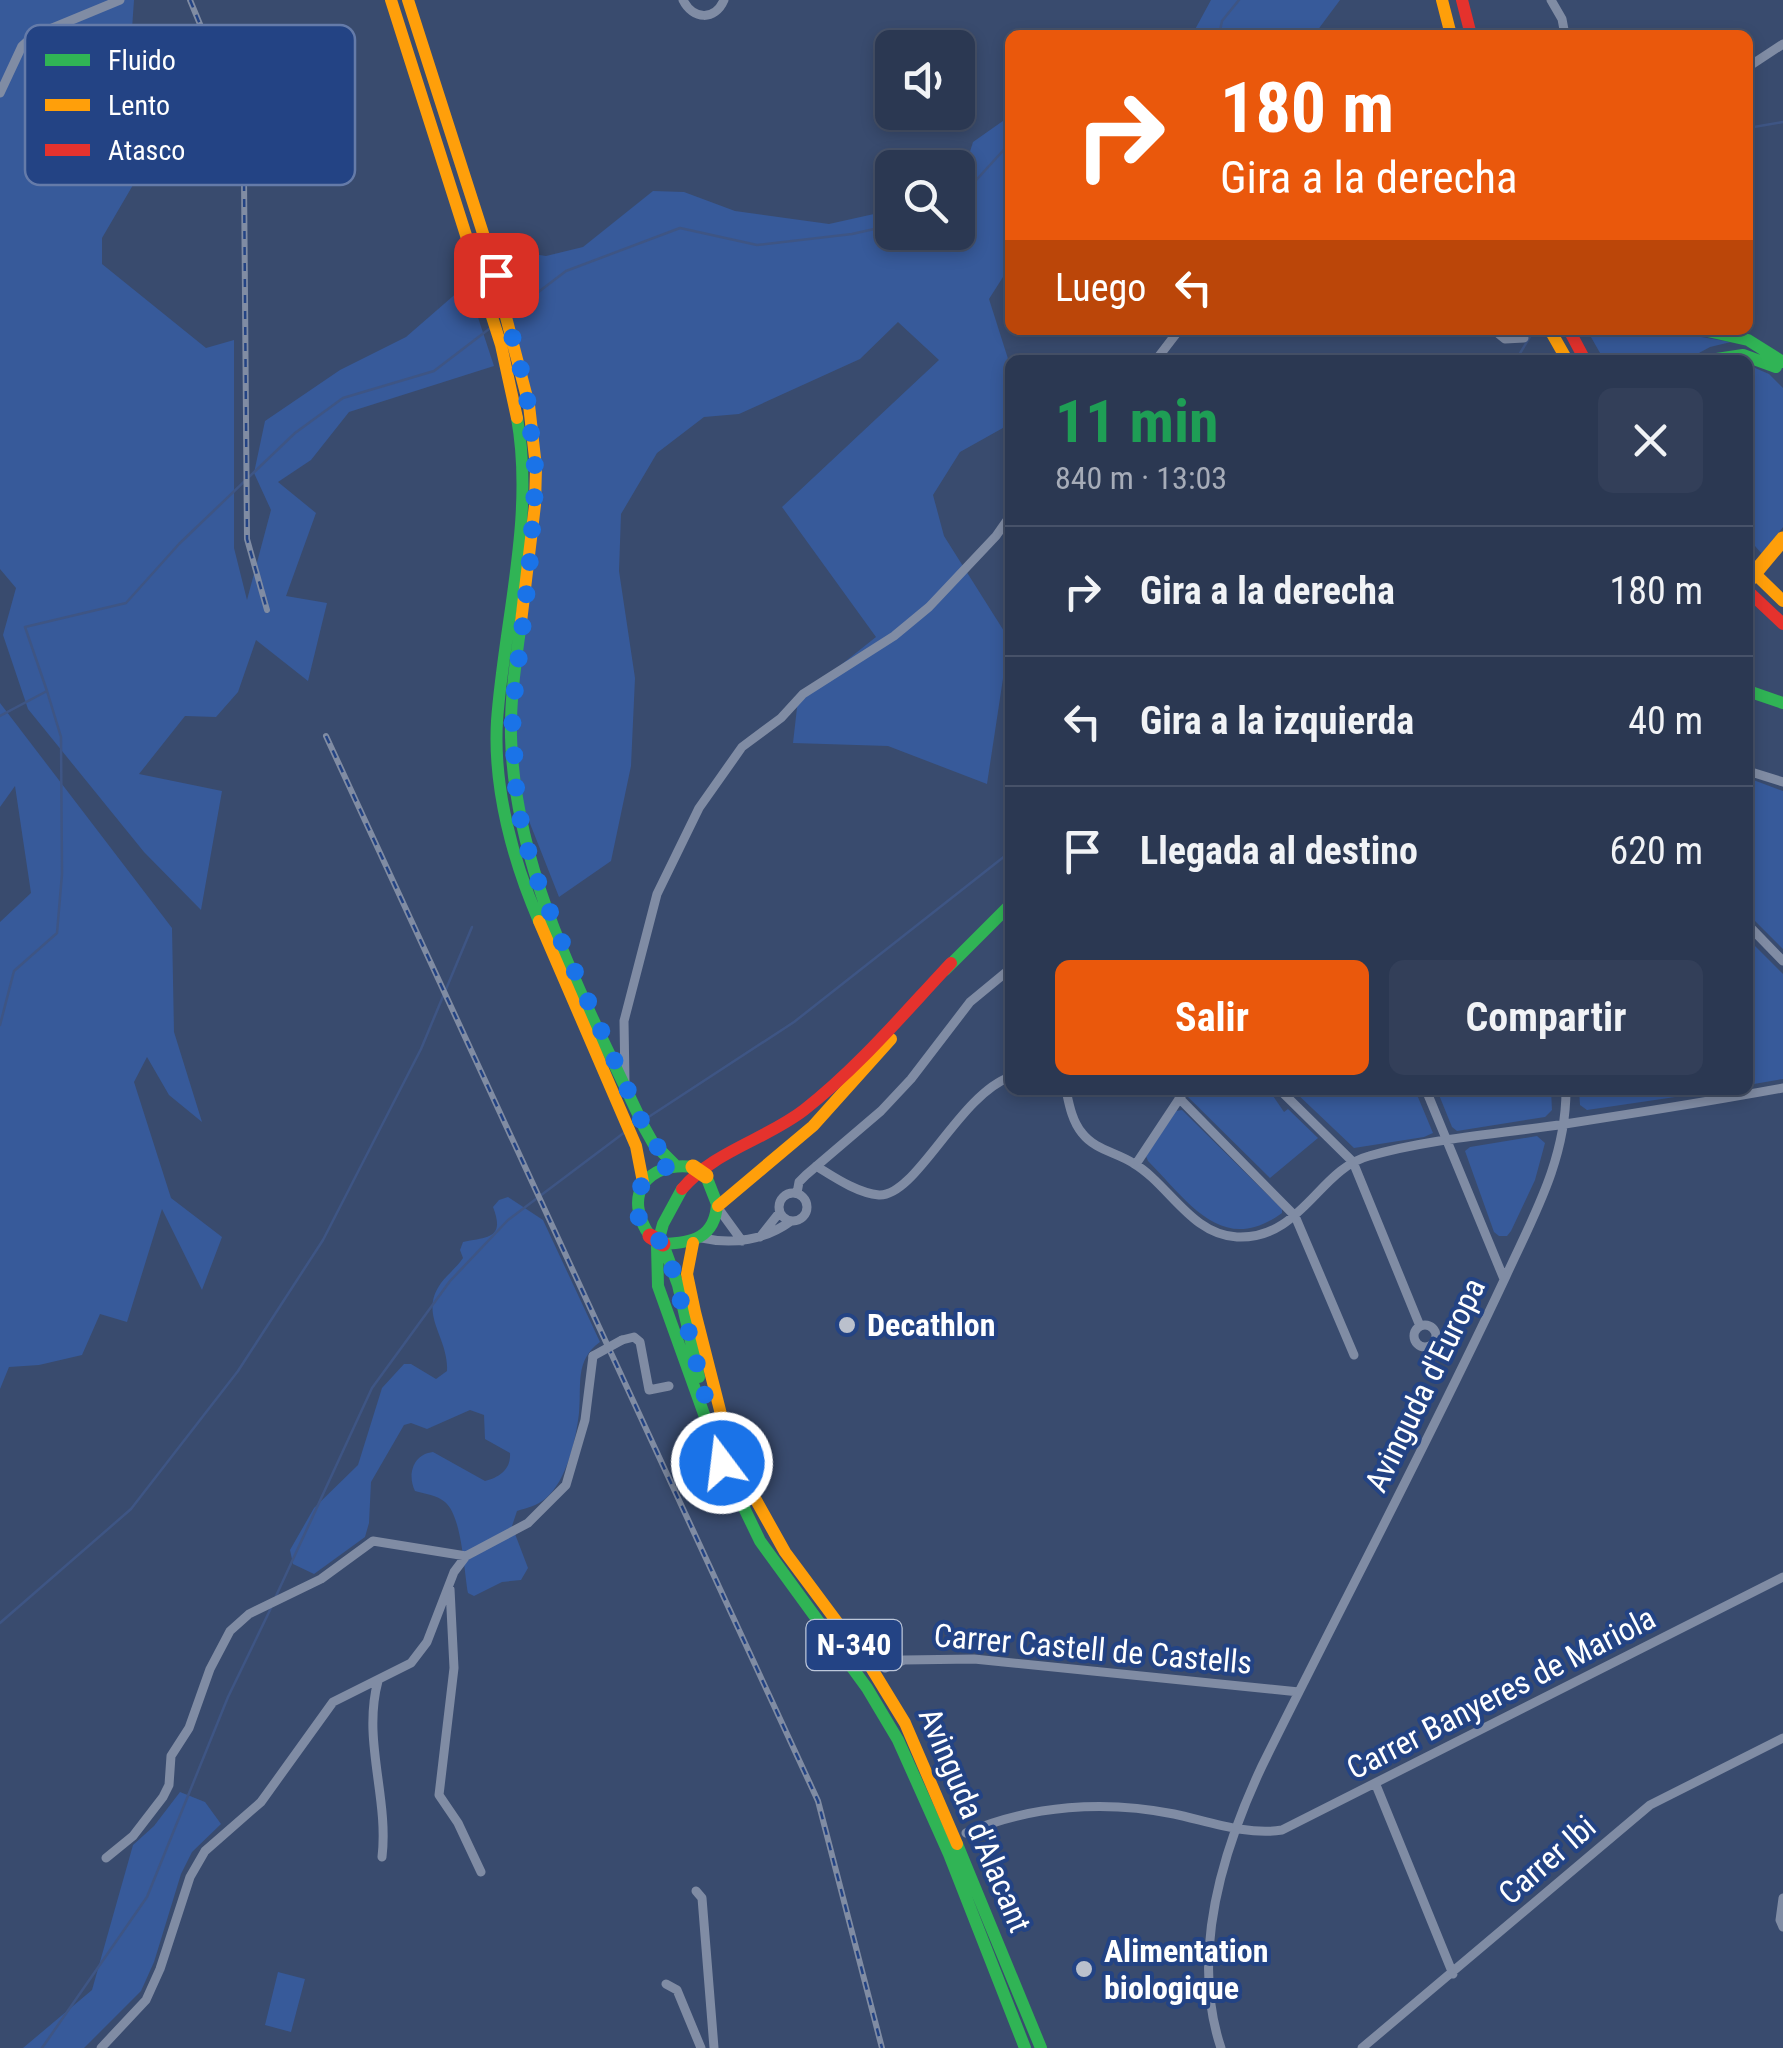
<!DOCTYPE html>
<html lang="es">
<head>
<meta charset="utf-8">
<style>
  :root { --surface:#2b3852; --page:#333f59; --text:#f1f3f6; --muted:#a6acb8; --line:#475269; --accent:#ea580c }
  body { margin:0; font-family:"Roboto Condensed",sans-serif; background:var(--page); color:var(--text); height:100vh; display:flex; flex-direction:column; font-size:38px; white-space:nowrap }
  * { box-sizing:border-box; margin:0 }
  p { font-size:32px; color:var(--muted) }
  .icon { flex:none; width:55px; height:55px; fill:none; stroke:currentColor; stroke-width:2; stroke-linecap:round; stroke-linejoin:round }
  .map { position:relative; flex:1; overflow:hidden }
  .details { position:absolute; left:1005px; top:355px; width:748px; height:740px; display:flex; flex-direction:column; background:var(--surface); border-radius:15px; box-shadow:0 5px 15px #0003,0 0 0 2px var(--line) }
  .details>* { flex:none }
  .banner { position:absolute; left:1005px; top:30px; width:748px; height:305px; border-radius:15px; box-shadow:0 5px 15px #0003,0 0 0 2px var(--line); background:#ea580c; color:#fff; overflow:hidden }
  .tools { position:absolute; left:875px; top:30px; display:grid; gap:20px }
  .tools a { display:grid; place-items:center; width:100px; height:100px; border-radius:15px; background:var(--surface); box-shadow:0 5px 15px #0003,0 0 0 2px var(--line); font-size:50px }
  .pin { position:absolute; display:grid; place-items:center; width:85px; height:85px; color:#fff; margin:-42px; border-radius:20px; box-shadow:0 5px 15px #0006 }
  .me { position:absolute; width:110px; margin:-55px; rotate:345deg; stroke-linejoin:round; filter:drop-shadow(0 0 8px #0008) }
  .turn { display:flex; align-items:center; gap:35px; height:210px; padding:0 50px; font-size:45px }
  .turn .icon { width:130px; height:130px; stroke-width:2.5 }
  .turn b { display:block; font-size:70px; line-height:85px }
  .then { display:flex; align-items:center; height:95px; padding:0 50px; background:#0003; gap:20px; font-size:38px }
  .round { display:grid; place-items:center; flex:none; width:105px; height:105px; border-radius:15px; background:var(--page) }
  .overview { display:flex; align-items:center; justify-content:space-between; height:170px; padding:0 50px }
  h1 { font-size:60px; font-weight:700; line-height:75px; color:#1e9e55 }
  .primary-button { display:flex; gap:20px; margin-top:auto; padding:20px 50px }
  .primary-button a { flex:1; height:115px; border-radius:15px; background:var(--accent); color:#fff; font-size:40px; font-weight:700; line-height:115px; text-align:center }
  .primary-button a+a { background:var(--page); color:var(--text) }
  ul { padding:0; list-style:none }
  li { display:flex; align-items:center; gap:30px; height:130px; padding:0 50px; border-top:2px solid var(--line) }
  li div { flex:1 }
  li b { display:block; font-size:38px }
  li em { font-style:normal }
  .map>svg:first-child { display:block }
</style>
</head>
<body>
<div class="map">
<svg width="1783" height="2048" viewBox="0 0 1783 2048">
  <rect width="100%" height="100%" fill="#394b6e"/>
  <!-- green -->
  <path fill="#375a9a" d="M 0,0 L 134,0 L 132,29 L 81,56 L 53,52 L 35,75 L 64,96 L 103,106 L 130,139 L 140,173 L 102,238 L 102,264 L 206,348 L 234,340 L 234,548 L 247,600 L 271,510 L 254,473 L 265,421 L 340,370 L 406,337 L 467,284 L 494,366 L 349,412 L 311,460 L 278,482 L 316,513 L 286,596 L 327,603 L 308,681 L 256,640 L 238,692 L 216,717 L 185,716 L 139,774 L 222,791 L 201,910 L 144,852 L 28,709 L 3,635 L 16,588 L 0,569 Z
    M 1211,0 L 1340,0 L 1314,35 L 1192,35 Z
    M 1010,116 L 1010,266 L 989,299 L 1010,365 L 1010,424 L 960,452 L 933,495 L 944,536 L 1009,639 L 987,784 L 888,746 L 793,743 L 798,699 L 876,637 L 782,507 L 939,360 L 898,322 L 860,359 L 739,414 L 704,417 L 657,453 L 621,514 L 619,571 L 635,678 L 631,766 L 611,861 L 559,897 L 514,783 L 513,692 L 536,470 L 498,249 L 546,256 L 583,247 L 653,191 L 684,192 L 735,211 L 829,224 L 892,210 L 892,232 L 958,232 L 958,190 L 973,142 Z
    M 1587,330 L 1633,330 L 1661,336 L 1665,331 L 1731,342 L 1710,347 L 1686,360 L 1604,360 Z
    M 1748,365 L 1769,374 L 1783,388 L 1783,527 L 1762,554 L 1748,538 Z
    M 0,703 L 172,928 L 174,1032 L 202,1122 L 169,1095 L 147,1057 L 134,1082 L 171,1198 L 222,1237 L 202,1290 L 162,1209 L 127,1322 L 100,1314 L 82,1355 L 39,1365 L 9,1367 L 0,1389 L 0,922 L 31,893 L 15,786 L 0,807 Z
    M 1748,778 L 1783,791 L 1783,949 L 1748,914 Z
    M 1748,939 L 1783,974 L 1783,1079 L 1748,1085 Z
    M 1190,1090 L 1269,1090 L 1284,1112 L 1288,1109 L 1318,1138 L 1270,1178 L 1188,1097 Z
    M 1293,1090 L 1415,1090 L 1433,1133 L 1424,1137 L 1354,1148 Z
    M 1437,1090 L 1551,1090 L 1552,1110 L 1545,1117 L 1457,1131 L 1452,1127 Z
    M 1579,1090 L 1688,1090 L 1682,1096 L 1587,1110 L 1580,1105 Z
    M 1182,1110 L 1282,1209 L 1282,1213 C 1222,1257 1188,1201 1148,1161 L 1146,1156 L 1176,1111 Z
    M 1537,1136 L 1545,1143 L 1535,1180 L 1511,1231 L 1507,1236 L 1499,1236 L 1494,1232 L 1465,1151 L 1470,1147 Z
    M 508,1197 L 543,1220 L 600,1342 C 574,1361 582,1385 579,1413 C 576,1439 567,1481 545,1499 C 538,1505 527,1508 517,1511 L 512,1526 L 528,1568 L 521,1580 L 502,1582 L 474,1596 L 468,1593 C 464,1571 462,1516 445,1502 C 437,1495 425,1494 415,1491 C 407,1475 413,1454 433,1452 L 485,1481 C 500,1477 511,1469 510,1453 L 485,1439 L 484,1415 L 470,1410 L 427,1429 L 411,1423 L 404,1425 L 371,1482 L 369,1523 L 365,1537 L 314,1574 L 293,1564 L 290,1550 L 314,1508 L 358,1465 L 382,1388 L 404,1364 L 411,1364 L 436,1379 L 447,1371 C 449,1337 418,1315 441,1283 C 448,1274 457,1267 463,1258 L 460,1250 L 463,1242 C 489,1237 505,1238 493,1207 L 499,1200 Z
    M 180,1792 L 205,1802 L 221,1824 L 192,1852 L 181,1874 L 154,1962 L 141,1991 L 84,2048 L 23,2048 L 92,1990 L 133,1845 L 154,1826 Z
    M 278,1972 L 305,1979 L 291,2032 L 265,2025 Z"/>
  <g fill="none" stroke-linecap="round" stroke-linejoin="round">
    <!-- stream -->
    <path stroke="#3e5584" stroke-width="2.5" d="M 1219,35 L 1222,21 L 1239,0
      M 1748,128 L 1783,122
      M 958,200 L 1010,143
      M 512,312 L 566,271 L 680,228 L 757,245 L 852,234 L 892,225
      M 1516,360 L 1534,330
      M 0,716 L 47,691 L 25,627 L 126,603 L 179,544 L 295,433 L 343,398 L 434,371 L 489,329
      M 0,1025 L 14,971 L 57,933 L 62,874 L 61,737 L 47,691
      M 644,1120 L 794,1022 L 1010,852
      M 276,1596 L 372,1388 L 450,1281 L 508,1220 L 625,1132
      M 0,1623 L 131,1509 L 238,1371 L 323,1240 L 421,1049 L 472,927
      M 42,2048 L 147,1897 L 228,1697 L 271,1608"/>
    <!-- street -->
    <path stroke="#808ca4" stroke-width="9" d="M 683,0 C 693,20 715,21 724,0
      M 1551,0 L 1562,19 L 1565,35
      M 1748,67 L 1783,44
      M 0,93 L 22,46 L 33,36 L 120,0
      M 1494,330 L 1505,339 L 1524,338
      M 1156,360 L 1179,330
      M 1748,771 L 1783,782
      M 1748,925 L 1783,961
      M 625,1083 L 624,1021 L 657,894 L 699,808 L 742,747 L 781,718 L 803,694 L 894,636 L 929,607 L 996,536 L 1010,516
      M 1066,1090 C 1069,1104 1072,1121 1082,1133 C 1095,1150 1116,1152 1133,1163 C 1169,1184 1191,1235 1237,1237 C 1301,1240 1319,1169 1369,1156 C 1432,1138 1500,1134 1565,1124 C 1637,1113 1711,1101 1783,1088
      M 1280,1090 L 1353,1162 L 1420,1326
      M 1426,1090 L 1504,1279
      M 1179,1098 L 1295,1216 L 1354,1355
      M 1136,1164 L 1185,1090
      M 816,1166 C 834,1177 857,1193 879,1195 C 916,1197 959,1095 1010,1077
      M779 1207a14 14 0 1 1 28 0a14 14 0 1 1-28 0Z
      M 797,1193 L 799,1182 L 806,1175 L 881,1111 L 911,1079 L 970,1002 L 1010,969
      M 718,1208 L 742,1241
      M 760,1237 L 779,1213
      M 702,1238 C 733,1245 765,1240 791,1221
      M1414 1336a11 11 0 1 1 22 0a11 11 0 1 1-22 0Z
      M 622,1340 L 634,1337 L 640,1342 L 649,1390 L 669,1386
      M 450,1589 L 454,1668 L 439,1795 L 458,1823 L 481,1872
      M 885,1668 L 904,1660 L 974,1659 L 1299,1692
      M 378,1681 C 362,1740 389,1798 382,1857
      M 1376,1785 L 1453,1974
      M 966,1833 C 1031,1805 1105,1800 1174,1814 C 1207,1821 1248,1836 1282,1830 L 1783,1577
      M 106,1858 L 133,1836 L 163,1797 L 169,1785 L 171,1756 L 189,1728 L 210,1669 L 230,1631 L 249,1614 L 321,1579 L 373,1541 L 466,1556 L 528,1523 L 566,1485 L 585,1420 L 593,1356
      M 696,1891 L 702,1898 L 714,2048
      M 1783,1898 L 1780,1920 L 1783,1927
      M 666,1984 L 677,1990 L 701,2048
      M 101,2048 L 146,2000 L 160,1969 L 190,1877 L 205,1851 L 261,1802 L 333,1702 L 411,1663 L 427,1642 L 454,1572 L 466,1556
      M 1221,2048 C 1190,1956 1222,1851 1262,1766 C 1343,1602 1429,1441 1506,1276 C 1534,1215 1566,1159 1566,1090
      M 1362,2048 L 1650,1805 L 1783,1738"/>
    <!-- fast -->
    <path stroke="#30b455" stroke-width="12" d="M 1703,330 L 1748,340 L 1783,362
      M 1710,360 L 1743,355 L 1776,367
      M 517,418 C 535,517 504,622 497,721 C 493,788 513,861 539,921
      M 521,622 C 516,660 510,699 511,737 C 515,876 587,1004 644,1127 L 653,1143 L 674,1164
      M 1748,691 L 1783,703
      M 945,970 L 1010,905
      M 682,1189 L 663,1224 L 657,1246 L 658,1286 L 719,1456 L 760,1541 L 867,1688 L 898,1740 L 949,1854 L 1025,2048
      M 650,1236 C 622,1196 646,1161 693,1167
      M 699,1377 L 678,1285 L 663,1244 C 692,1243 715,1238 717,1204 L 706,1176
      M 957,1844 L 1041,2048"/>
    <!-- slow -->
    <path stroke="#ff9f0a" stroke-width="12" d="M 391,0 L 501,345 L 517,418
      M 408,0 L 489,252 L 529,405 L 536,467 L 535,505 L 521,622
      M 1442,0 L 1451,35
      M 1550,330 L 1567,360
      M 1748,567 L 1783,601
      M 539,921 L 636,1146 L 643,1182
      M 718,1206 L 813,1126 L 891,1039
      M 693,1243 L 687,1274 L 695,1312 L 724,1426 L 742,1475 L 785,1552 L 872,1669 L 905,1723 L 957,1844"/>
    <!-- jam -->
    <path stroke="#e5322d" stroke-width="12" d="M 1462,0 L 1471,35
      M 1569,330 L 1585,360
      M 1748,591 L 1783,624
      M 682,1189 C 714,1151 765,1140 804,1110 C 859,1067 904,1013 951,963"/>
    <defs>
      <path id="rail" d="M 190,0 L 226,87 L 244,177 L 247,539 L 267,610
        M 326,736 L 818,1801 L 882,2048"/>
    </defs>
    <!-- rail casing -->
    <use href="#rail" stroke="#808ca3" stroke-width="6"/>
    <!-- rail -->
    <use href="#rail" stroke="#234384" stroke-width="2.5" stroke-dasharray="8" stroke-linecap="butt"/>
    <!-- street-bridge -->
    <path stroke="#808ca4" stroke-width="9" d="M 593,1356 L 622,1340"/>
    <!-- slow-bridge -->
    <path stroke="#ff9f0a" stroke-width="15" d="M 1748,581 L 1783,539
      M 693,1167 L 706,1176"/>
    <!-- jam-bridge -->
    <path stroke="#e5322d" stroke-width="15" d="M 650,1236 L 663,1244"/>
  </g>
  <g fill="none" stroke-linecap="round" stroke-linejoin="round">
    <!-- route -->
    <path stroke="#1a73e8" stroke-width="18" stroke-dasharray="0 32.4" d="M 496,275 L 526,389 L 536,475 L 529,572 L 512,714 L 517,805 L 532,866 L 563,945 L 649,1138 L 674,1164 L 657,1170 L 643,1182 L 637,1196 L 636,1211 L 645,1231 L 664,1244 L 674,1274 L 722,1463"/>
  </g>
  <!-- markers -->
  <g fill="#bac0cc" stroke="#234384" stroke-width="4">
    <circle cx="847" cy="1325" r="10"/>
    <circle cx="1084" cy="1969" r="10"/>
  </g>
  <g text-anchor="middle" stroke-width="8" stroke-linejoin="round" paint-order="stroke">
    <!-- shield labels -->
    <rect fill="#234384" stroke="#bdc7da" stroke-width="2.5" x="806.5" y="1620" width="95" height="50" rx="8"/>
    <g font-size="30" font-weight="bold" fill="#fff">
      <text x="854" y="1655">N-340</text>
    </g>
    <!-- poi labels -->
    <g font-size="32" font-weight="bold" fill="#fff" stroke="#234384" text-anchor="start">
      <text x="867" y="1336">Decathlon</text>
      <text x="1104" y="1962">Alimentation<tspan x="1104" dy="37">biologique</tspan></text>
    </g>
    <!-- street labels -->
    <g font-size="32" fill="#fff" stroke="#234384">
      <text transform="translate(1425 1385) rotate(-64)" y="11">Avinguda d'Europa</text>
      <text transform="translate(1093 1649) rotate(5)" y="11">Carrer Castell de Castells</text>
      <text transform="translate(1501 1693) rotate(-27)" y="11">Carrer Banyeres de Mariola</text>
      <text transform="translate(975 1820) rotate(67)" y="11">Avinguda d'Alacant</text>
      <text transform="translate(1547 1860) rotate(-41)" y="11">Carrer Ibi</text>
    </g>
  </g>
  <!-- legend -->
  <rect x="25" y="25" width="330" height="160" rx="15" fill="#234384" stroke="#657ba9" stroke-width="2.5"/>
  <rect x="45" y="54" width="45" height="12" fill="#30b455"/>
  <rect x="45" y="99" width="45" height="12" fill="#ff9f0a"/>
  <rect x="45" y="144" width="45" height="12" fill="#e5322d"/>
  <g font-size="28" fill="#fff">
    <text x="108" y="70">Fluido</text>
    <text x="108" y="115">Lento</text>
    <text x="108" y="160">Atasco</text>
  </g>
</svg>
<div class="tools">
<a><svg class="icon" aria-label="sound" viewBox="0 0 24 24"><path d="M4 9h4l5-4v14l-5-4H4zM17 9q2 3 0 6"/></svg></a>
<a><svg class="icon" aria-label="search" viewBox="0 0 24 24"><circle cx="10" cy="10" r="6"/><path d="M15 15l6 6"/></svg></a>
</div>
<div class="pin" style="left:496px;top:275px;background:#d93025"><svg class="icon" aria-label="arrive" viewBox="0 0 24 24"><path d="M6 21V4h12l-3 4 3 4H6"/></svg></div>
<svg class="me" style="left:722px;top:1463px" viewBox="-20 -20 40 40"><circle r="17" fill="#1a73e8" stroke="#fff" stroke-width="3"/><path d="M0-11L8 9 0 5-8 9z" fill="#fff"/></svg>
<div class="banner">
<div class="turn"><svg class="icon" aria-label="right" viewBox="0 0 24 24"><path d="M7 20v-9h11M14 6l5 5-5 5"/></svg><div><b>180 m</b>Gira a la derecha</div></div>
<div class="then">Luego<svg class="icon" aria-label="left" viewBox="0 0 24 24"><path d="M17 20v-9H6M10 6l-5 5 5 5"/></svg></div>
</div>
<section class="details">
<div class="overview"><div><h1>11 min</h1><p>840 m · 13:03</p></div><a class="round"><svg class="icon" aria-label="close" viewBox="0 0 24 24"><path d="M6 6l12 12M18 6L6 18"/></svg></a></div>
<ul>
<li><svg class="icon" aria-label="right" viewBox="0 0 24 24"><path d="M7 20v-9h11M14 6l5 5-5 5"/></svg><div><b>Gira a la derecha</b></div><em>180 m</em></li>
<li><svg class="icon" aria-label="left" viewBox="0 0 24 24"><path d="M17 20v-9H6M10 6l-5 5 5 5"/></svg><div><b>Gira a la izquierda</b></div><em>40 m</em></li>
<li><svg class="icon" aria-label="arrive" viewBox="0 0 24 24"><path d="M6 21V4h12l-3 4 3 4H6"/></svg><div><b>Llegada al destino</b></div><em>620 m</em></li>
</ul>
<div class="primary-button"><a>Salir</a><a>Compartir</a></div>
</section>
</div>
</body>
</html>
